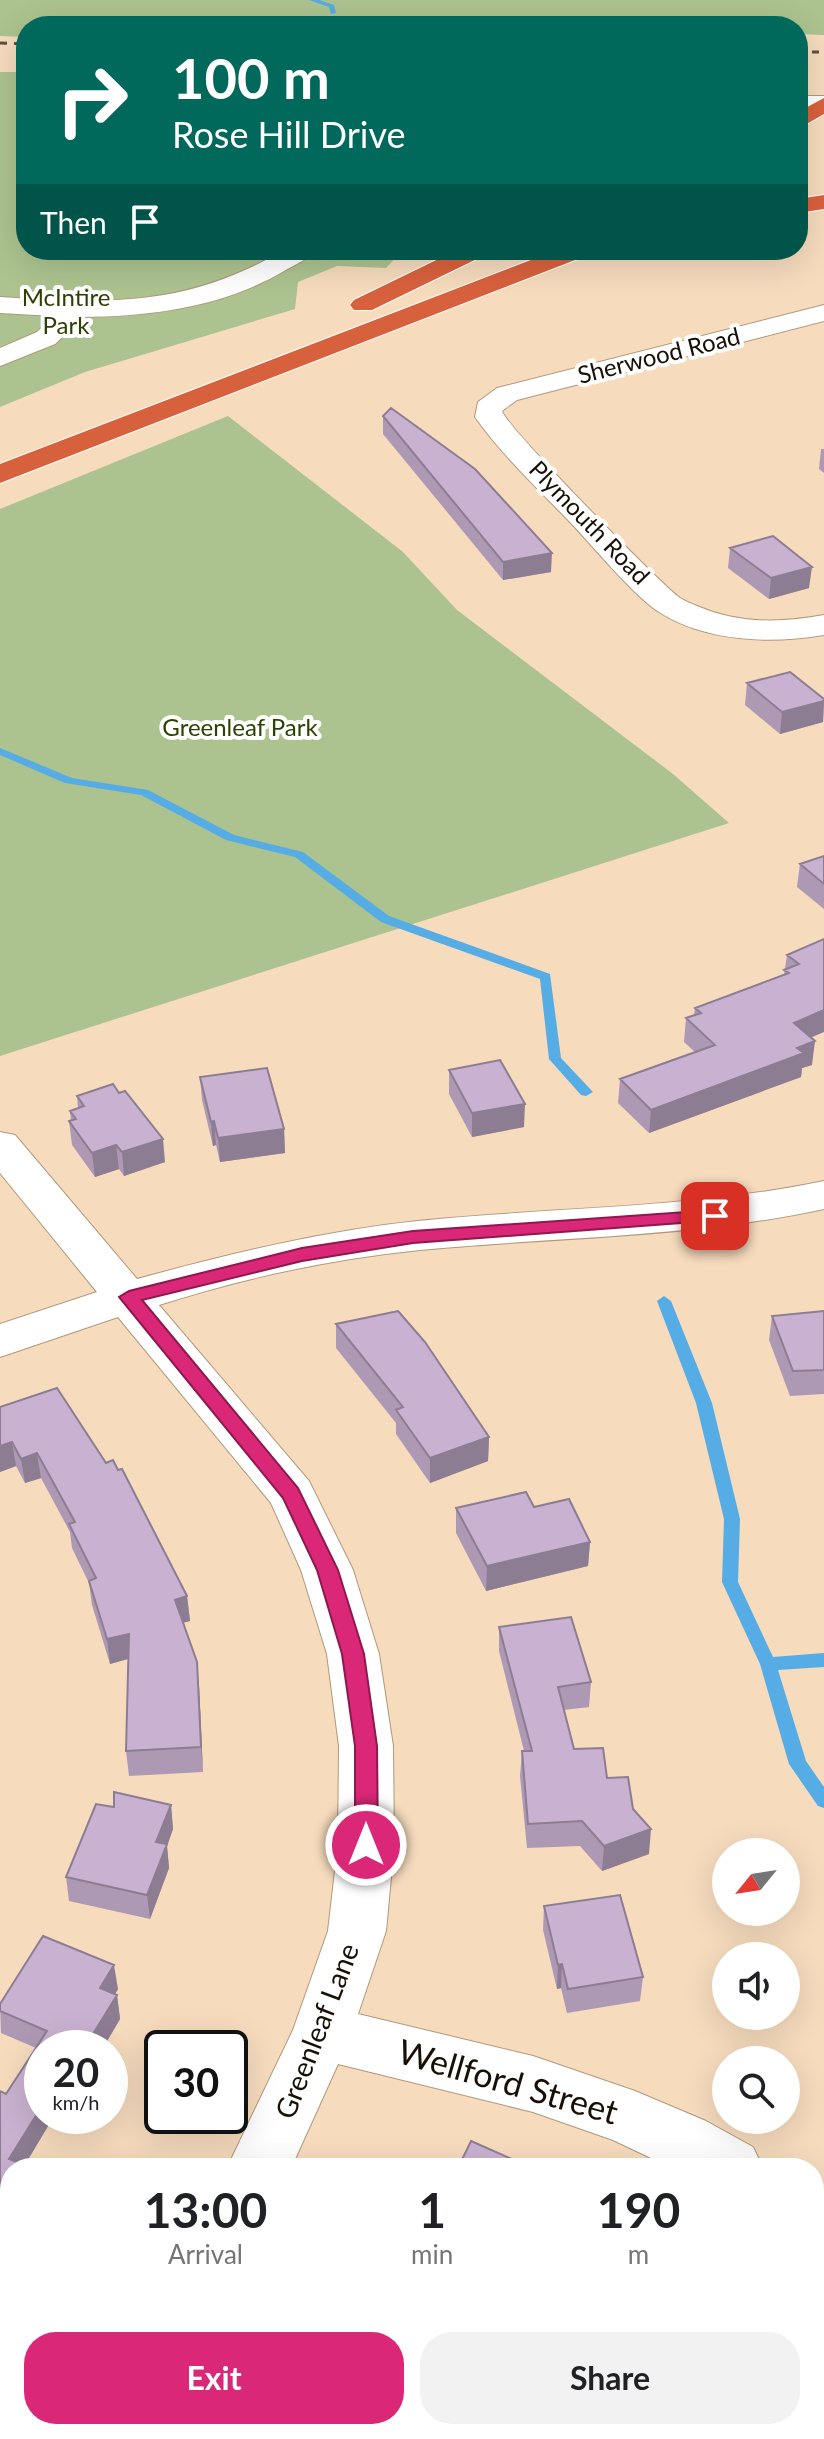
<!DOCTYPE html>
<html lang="en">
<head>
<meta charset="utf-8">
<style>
  :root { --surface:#fff; --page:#f2f2f2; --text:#202124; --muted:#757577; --accent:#db2777 }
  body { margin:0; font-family:Lato,sans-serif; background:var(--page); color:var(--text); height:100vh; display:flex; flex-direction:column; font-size:30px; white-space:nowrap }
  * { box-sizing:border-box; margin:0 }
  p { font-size:26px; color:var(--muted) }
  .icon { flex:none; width:44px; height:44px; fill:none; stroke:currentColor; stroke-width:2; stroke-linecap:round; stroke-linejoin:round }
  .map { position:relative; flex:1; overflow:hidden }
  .details { position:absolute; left:0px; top:2158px; width:824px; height:282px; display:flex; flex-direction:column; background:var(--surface); border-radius:32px 32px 0 0; box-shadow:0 8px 32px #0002 }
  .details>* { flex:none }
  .guide { position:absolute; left:16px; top:16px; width:792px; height:244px; border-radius:32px; box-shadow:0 8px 32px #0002; background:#00695c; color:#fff; overflow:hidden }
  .needle { width:52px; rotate:240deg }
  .tools { position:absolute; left:712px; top:1838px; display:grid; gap:16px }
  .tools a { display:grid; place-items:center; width:88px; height:88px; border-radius:50%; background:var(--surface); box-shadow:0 8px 32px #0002; font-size:40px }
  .speed { position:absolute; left:24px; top:2030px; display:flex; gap:16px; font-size:40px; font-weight:700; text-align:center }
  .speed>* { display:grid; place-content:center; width:104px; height:104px; border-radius:50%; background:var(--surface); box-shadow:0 8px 32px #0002; line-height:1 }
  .speed small { font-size:20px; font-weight:400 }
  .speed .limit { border:4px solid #111; border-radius:12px; background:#fff; color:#111 }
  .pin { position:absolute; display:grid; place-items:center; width:68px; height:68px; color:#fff; margin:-34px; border-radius:16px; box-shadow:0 4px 12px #0006 }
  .me { position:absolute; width:88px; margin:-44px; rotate:0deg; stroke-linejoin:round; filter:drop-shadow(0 0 6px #0008) }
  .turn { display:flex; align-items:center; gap:28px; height:168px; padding:0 24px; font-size:36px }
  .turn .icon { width:104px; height:104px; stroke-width:2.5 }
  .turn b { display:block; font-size:56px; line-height:68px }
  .then { display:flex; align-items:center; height:76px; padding:0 24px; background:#0003; gap:16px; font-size:30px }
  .eta { display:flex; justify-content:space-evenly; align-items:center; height:136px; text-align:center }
  .eta b { font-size:48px; font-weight:700; line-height:56px }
  .button { display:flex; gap:16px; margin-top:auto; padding:16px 24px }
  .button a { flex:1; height:92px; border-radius:32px; background:var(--accent); color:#fff; font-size:32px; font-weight:700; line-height:92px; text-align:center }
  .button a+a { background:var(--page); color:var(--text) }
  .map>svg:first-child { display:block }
</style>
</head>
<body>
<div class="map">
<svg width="824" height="2439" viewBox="0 0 824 2439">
  <rect width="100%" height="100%" fill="#f6dbbd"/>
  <!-- green -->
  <path fill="#acc38f" d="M 0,0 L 824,0 L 824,35 L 798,34 L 798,26 L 421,23 L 413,26 L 26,26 L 26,37 L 0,36 Z
    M 0,72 L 26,72 L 26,250 L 403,250 L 386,268 L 337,266 L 298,282 L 295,309 L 85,372 L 0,407 Z
    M 228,416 L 403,552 L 457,610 L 673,774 L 729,823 L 0,1056 L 0,509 Z"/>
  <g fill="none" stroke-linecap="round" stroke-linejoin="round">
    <!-- stream -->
    <path fill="#56ace5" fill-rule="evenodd" d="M 309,0 L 319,0 L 334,5 L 336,13 L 331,14 L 329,7 Z
      M 0,748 L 72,778 L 148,790 L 234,835 L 303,852 L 389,916 L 550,974 L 561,1058 L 593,1092 L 586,1096 L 581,1095 L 549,1059 L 540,979 L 381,922 L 295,857 L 226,840 L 141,795 L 65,783 L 0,755 Z
      M 664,1296 L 671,1301 L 712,1403 L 740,1519 L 738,1582 L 773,1657 L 824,1653 L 824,1667 L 778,1670 L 806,1761 L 824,1787 L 824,1808 L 818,1806 L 789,1764 L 760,1664 L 722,1582 L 724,1519 L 696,1403 L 657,1301 Z
      M 669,2430 L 691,2430 L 692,2439 L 670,2439 Z"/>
    <defs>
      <path id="minor" d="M 798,96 L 824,96 L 824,108 L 798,108 Z
        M 284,250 L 314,250 C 308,260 294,265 284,271 C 223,307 153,316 83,317 L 55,344 L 0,366 L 0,348 L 37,332 L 54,316 L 0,313 L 0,297 C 110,304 186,307 284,250 Z
        M 824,305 L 824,321 L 517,400 L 502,411 C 506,426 660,584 680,598 C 685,601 692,604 697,606 C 738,624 781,623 824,615 L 824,635 C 770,644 706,642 659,612 C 633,595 592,545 569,521 C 537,488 501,454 475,417 L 478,402 L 497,388 Z
        M 0,1132 L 15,1135 L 137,1279 C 229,1254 322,1231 418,1221 C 554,1207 689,1209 824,1181 L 824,1209 C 690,1238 555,1237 420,1250 C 332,1259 243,1278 159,1305 L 309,1481 L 353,1570 L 379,1654 L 393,1746 L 394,1845 L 386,1931 L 358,2014 L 533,2056 L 635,2091 L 706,2121 L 753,2147 L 763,2168 L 672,2168 L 613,2140 L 533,2112 L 338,2064 L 291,2168 L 227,2168 L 293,2030 L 328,1931 L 338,1845 L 339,1746 L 327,1654 L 301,1570 L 271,1503 L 118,1317 L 0,1357 L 0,1324 L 97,1292 L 0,1173 Z
        M 814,2196 L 824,2200 L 824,2266 L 814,2262 Z
        M 76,2430 L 145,2430 L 141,2439 L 72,2439 Z"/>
      <path id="highway" d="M 824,98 L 824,114 L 798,129 L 798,112 Z
        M 824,195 L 824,209 L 798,213 L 798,199 Z
        M 457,250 L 488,250 L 485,255 L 372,310 L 354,310 L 350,305 L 354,300 Z
        M 557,250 L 591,250 L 588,255 L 0,483 L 0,464 Z"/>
    </defs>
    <!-- minor casing -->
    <use href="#minor" stroke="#b1987c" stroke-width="2"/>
    <!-- highway casing -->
    <use href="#highway" stroke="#fff" stroke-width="2"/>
    <!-- minor -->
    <use href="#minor" fill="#fff" fill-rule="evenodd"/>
    <!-- highway -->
    <use href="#highway" fill="#d8613d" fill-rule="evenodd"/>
    <!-- rail -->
    <path stroke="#5d4e3e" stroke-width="3" stroke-dasharray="7 7" stroke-linecap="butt" d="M 0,43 L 26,44
      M 798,52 L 824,52"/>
  </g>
  <!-- wall -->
  <path fill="#ad99b4" d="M 383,416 L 551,572 L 503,580 L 383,434 Z
    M 821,449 L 824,449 L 824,473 L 819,469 Z
    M 730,548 L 809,588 L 769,599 L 728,568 Z
    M 747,683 L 824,699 L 823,722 L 780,734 L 745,705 Z
    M 824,856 L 824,909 L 797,887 L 800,864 Z
    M 824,939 L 811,1038 L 812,1065 L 802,1068 L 801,1077 L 649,1133 L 618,1103 L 620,1079 L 695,1052 L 684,1042 L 686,1018 L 694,1015 L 695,1008 L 784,975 L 787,955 Z
    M 449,1070 L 524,1127 L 472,1137 L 449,1094 Z
    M 200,1077 L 284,1129 L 285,1153 L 220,1162 L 216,1145 L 213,1146 L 202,1100 Z
    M 77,1096 L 165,1162 L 124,1176 L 119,1169 L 95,1177 L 72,1145 L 69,1121 L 71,1121 L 70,1111 L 78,1108 Z
    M 824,1311 L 824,1394 L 790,1396 L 769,1340 L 772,1316 Z
    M 336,1324 L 489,1437 L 488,1461 L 430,1483 L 396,1434 L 396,1423 L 336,1348 Z
    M 0,1407 L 187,1596 L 190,1621 L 183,1623 L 199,1686 L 203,1772 L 129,1776 L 126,1751 L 128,1659 L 110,1664 L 92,1605 L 89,1583 L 72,1548 L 70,1532 L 41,1478 L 25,1483 L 16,1466 L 0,1472 Z
    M 534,1507 L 590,1542 L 588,1566 L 486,1591 L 456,1533 L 456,1508 Z
    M 499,1627 L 591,1682 L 589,1707 L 564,1710 L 574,1749 L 607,1778 L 633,1809 L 649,1854 L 602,1871 L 580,1846 L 527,1848 L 520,1776 L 522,1751 L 524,1751 L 499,1651 Z
    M 171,1805 L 173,1829 L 167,1846 L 169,1868 L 150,1919 L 69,1901 L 66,1877 L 114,1807 Z
    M 544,1906 L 643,1977 L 640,2001 L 567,2013 L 561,1988 L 557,1989 L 543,1930 Z
    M 118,1989 L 115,1994 L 117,1995 L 120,2019 L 103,2048 L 42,2048 L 42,2116 L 54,2116 L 23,2168 L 10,2168 L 2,2215 L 0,2214 L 0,2091 L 6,2094 L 36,2048 L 1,2033 L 0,2004 Z
    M 366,2430 L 490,2430 L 486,2439 L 384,2439 Z"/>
  <!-- shaded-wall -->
  <path fill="#8d7d92" d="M 552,553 L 551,572 L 503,580 L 503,562 Z
    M 812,567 L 809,588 L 769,599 L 771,578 Z
    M 824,701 L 823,722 L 780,734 L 782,712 Z
    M 824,1010 L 824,1032 L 791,1046 L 794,1023 Z
    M 815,1041 L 812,1065 L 802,1068 L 801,1077 L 649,1133 L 651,1110 Z
    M 525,1104 L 524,1127 L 472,1137 L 472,1113 Z
    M 214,1121 L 216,1145 L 213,1146 L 211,1122 Z
    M 284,1129 L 285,1153 L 220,1162 L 218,1138 Z
    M 163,1139 L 165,1162 L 124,1176 L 122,1152 Z
    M 116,1145 L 119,1169 L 95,1177 L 92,1153 Z
    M 489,1437 L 488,1461 L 430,1483 L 430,1458 Z
    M 12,1442 L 16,1466 L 0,1472 L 0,1446 Z
    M 37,1453 L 41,1478 L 25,1483 L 21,1459 Z
    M 590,1542 L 588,1566 L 486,1591 L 487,1566 Z
    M 187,1596 L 190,1621 L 177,1624 L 175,1600 Z
    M 129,1634 L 131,1658 L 110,1664 L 107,1639 Z
    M 197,1662 L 199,1686 L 203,1772 L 201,1747 Z
    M 171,1805 L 173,1829 L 167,1846 L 169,1868 L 150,1919 L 147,1895 L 156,1842 Z
    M 651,1829 L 649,1854 L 602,1871 L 604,1846 Z
    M 562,1964 L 561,1988 L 557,1989 L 558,1965 Z
    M 114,1965 L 118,1989 L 104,2012 L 100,1988 Z
    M 117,1995 L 120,2019 L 103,2048 L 85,2048 Z
    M 42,2106 L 42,2116 L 54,2116 L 23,2168 L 11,2168 L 9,2159 Z
    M 10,2173 L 10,2203 L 2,2215 L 0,2204 L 0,2188 Z
    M 481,2430 L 490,2430 L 486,2439 L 477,2439 Z"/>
  <!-- building -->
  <path fill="#c9b2d1" stroke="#8d7d92" stroke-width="2" d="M 391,408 L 475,469 L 552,553 L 503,562 L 383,416 Z
    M 773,536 L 812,567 L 771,578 L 730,548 Z
    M 790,672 L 824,699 L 824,701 L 782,712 L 747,683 Z
    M 824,856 L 824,884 L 800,864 Z
    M 824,939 L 824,1010 L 794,1023 L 815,1041 L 797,1048 L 804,1053 L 651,1110 L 620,1079 L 715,1045 L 686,1018 L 701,1013 L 695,1008 L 789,973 L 784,970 L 799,964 L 787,955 Z
    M 500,1060 L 525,1104 L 472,1113 L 449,1070 Z
    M 267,1068 L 284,1129 L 218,1138 L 214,1121 L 211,1122 L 200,1077 Z
    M 113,1084 L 119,1093 L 125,1091 L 163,1139 L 122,1152 L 116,1145 L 92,1153 L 69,1121 L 76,1119 L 70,1111 L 84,1106 L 77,1096 Z
    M 398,1311 L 425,1342 L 489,1437 L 430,1458 L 396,1410 L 403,1407 L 336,1324 Z
    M 824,1311 L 824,1370 L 793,1371 L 772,1316 Z
    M 57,1388 L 106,1463 L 113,1460 L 118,1470 L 122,1469 L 187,1596 L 175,1600 L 197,1662 L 201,1747 L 126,1751 L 129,1634 L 107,1639 L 89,1581 L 96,1578 L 69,1524 L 75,1522 L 37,1453 L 21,1459 L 12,1442 L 0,1446 L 0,1407 Z
    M 526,1492 L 534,1507 L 569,1499 L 590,1542 L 487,1566 L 456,1508 Z
    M 571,1617 L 591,1682 L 558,1687 L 574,1749 L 603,1748 L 607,1778 L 628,1777 L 633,1809 L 651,1829 L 604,1846 L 582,1821 L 528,1824 L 522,1751 L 532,1751 L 499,1627 Z
    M 114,1792 L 171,1805 L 156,1842 L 167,1844 L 147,1895 L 66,1877 L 96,1804 L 114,1807 Z
    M 620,1895 L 643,1977 L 568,1989 L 562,1964 L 558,1965 L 544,1906 Z
    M 43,1936 L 114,1965 L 100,1988 L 117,1995 L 85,2047 L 80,2045 L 78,2048 L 42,2048 L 42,2106 L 9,2159 L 17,2162 L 13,2168 L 10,2168 L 10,2173 L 0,2188 L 0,2091 L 6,2094 L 47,2031 L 0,2011 L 0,2004 Z
    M 471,2141 L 532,2168 L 458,2168 Z
    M 410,2430 L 481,2430 L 477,2439 L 428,2439 Z"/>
  <!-- route -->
  <path fill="#db2777" stroke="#8e194d" stroke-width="2" d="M 715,1210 L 724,1216 L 721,1220 L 413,1243 L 302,1261 L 142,1300 L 298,1488 L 338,1570 L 364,1654 L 377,1746 L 378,1845 L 374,1852 L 366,1855 L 358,1852 L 355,1845 L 355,1746 L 342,1654 L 317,1570 L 283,1498 L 119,1297 L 129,1291 L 302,1248 L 413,1231 Z"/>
  <g text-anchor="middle" stroke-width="8" stroke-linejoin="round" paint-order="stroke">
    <!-- far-park labels -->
    <g font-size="24" fill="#2d4101" stroke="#fff">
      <text x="66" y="306">McIntire<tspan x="66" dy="28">Park</tspan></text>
      <text x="240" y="736">Greenleaf Park</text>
    </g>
    <!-- far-street labels -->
    <g font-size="24" fill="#180f05" stroke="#fff">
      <text transform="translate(659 356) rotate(-14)" y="8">Sherwood Road</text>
      <text transform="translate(589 523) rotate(46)" y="8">Plymouth Road</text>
    </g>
    <!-- street labels -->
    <g font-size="28" fill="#180f05" stroke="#fff">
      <text transform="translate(317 2031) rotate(-69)" y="10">Greenleaf Lane</text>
    </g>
    <!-- near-street labels -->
    <g font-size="34" fill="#180f05" stroke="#fff">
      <text transform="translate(508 2082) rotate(16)" y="12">Wellford Street</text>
    </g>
  </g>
</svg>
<div class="tools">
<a><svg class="needle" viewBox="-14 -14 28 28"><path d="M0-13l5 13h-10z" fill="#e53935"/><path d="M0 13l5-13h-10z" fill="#757577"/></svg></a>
<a><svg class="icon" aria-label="sound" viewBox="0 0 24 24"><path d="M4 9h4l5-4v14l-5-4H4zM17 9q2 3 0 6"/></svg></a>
<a><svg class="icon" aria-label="search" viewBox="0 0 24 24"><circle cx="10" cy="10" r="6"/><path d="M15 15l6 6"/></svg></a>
</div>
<div class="speed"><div>20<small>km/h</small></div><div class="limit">30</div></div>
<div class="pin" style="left:715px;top:1216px;background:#d93025"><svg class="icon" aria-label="arrive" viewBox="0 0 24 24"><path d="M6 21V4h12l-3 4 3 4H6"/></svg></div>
<svg class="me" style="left:366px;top:1845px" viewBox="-20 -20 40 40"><circle r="17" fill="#db2777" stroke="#fff" stroke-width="3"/><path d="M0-11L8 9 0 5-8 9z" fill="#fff"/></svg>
<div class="guide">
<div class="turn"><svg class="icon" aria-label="right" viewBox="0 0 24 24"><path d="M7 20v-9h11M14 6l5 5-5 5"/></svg><div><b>100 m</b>Rose Hill Drive</div></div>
<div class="then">Then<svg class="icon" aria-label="arrive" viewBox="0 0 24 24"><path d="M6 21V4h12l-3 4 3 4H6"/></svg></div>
</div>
<section class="details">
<div class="eta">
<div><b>13:00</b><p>Arrival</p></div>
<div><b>1</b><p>min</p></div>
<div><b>190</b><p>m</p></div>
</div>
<div class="button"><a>Exit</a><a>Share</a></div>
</section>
</div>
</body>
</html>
